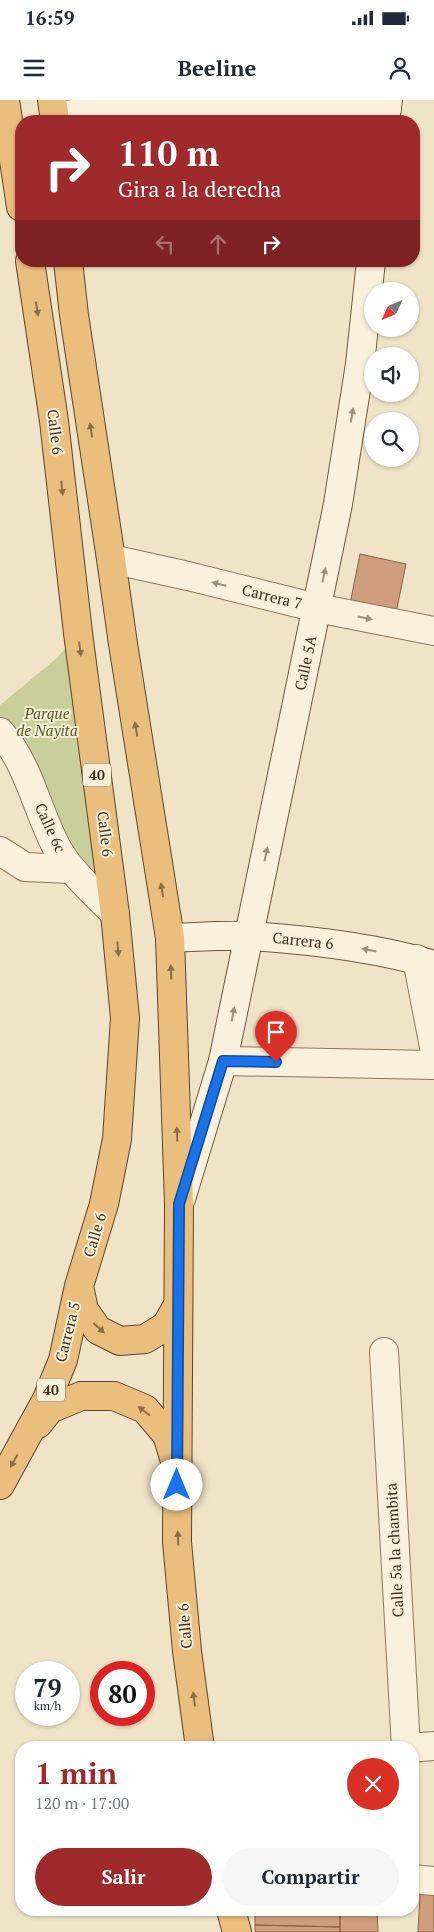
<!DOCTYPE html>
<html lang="es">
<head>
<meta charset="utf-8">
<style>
  :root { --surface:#fff; --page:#f6f6f7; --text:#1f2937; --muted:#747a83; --accent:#9e2a2b }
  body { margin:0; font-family:"PT Serif",serif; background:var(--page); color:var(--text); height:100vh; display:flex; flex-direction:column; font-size:19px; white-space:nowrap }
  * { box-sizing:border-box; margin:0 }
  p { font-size:16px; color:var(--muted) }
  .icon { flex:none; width:28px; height:28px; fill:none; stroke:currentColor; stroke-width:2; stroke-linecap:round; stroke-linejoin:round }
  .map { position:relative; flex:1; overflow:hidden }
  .drawer { position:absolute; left:15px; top:1641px; width:404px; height:175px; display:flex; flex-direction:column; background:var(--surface); border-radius:20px; box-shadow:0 1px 4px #0004 }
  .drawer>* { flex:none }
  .guide { position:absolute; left:15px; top:15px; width:405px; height:152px; border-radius:20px; box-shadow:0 1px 4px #0004; background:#9e2a2b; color:#fff; overflow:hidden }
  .needle { width:32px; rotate:226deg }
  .fabs { position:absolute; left:364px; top:182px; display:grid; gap:10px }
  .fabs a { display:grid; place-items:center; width:55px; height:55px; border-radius:50%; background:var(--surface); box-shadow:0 1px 4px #0004; font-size:25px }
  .speed { position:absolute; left:15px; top:1561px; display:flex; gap:10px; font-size:25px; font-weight:700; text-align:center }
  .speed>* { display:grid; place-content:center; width:65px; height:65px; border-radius:50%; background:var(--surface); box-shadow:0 1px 4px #0004; line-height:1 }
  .speed small { font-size:12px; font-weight:400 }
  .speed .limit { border:8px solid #d22; background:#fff; color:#111 }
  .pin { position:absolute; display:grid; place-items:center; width:42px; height:42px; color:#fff; margin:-51px -21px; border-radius:50% 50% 50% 0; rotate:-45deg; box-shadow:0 0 5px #0007 }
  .pin .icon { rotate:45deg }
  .me { position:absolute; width:55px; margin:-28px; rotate:0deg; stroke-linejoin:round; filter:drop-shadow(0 0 4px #0008) }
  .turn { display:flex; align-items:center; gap:18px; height:105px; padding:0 20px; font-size:22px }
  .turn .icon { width:65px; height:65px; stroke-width:2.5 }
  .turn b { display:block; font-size:35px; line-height:42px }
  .lanes { display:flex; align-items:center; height:48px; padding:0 20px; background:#0003; justify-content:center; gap:25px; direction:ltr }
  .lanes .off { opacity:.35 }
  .round { display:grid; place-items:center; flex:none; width:52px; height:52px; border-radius:26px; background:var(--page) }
  .headline { display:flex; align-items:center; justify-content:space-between; height:85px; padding:0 20px }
  h1 { font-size:30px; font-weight:800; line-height:38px; color:var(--accent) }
  .button { display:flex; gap:10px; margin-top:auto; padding:10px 20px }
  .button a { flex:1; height:58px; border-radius:30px; background:var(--accent); color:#fff; font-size:20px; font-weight:800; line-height:58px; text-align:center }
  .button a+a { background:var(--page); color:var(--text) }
  .status { display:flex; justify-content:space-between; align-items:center; height:35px; padding:0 25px; background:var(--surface); direction:ltr }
  .status svg { height:14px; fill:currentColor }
  header { display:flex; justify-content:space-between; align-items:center; height:65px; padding:0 20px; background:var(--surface); font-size:22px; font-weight:800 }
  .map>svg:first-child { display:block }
</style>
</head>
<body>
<div class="status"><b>16:59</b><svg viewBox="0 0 49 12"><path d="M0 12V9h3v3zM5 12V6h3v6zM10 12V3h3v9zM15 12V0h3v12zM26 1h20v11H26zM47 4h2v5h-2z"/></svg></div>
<header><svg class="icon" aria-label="menu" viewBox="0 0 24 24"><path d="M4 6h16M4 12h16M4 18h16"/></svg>Beeline<svg class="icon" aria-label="person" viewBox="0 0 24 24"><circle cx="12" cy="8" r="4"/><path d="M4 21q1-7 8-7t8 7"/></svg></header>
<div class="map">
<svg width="434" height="1832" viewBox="0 0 434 1832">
  <rect width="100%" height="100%" fill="#f0e4c8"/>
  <!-- green -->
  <path fill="#c9cf9b" d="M 78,533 L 115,814 L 71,769 L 0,632 L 0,605 L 57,558 Z"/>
  <!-- building -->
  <path fill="#cf9f7d" stroke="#8d5f41" d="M 360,454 L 406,464 L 395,518 L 349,509 Z
    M 420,1794 L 434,1794 L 434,1832 L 418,1832 Z
    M 255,1810 L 340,1810 L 340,1827 L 255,1825 Z
    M 340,1810 L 377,1810 L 378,1832 L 340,1832 Z
    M 255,1825 L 340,1827 L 340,1832 L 255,1832 Z"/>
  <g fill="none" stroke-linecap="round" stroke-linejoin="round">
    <defs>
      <path id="minor" d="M 54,16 L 172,4 L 288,2 L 387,8
        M 111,459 L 188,476 L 317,508 L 434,531
        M 0,632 C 30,666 36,709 57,748 C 71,773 95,793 115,814
        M 0,751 L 25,767 L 71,769
        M 417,859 L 434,947
        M 223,961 L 434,965
        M 384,1252 L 406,1648
        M 409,1648 L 434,1646
        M 412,1779 L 434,1781"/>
      <path id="secondary" d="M 385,21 L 388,0
        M 170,838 C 197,837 224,835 250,836 C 311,840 375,847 434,865
        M 181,1099 L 223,961 L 338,404 L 360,264 L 371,161"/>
      <path id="trunk" d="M 5,0 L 21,107
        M 52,0 L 55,21
        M 68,161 L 74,215 L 111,459 L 123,544 L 170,838 L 179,1104 L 177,1442 L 187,1551 L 200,1648
        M 79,1186 L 84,1210 L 98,1230 L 120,1241 L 145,1239 L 166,1226 L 178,1205
        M 38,1324 L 50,1309 L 81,1296 L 114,1296 L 145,1309 L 167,1335 L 174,1358
        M 0,1385 L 47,1299 L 63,1260 L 79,1186 L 104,1104 L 117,1039 L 125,918 L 115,814 L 78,533 L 54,321 L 30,161
        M 231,1810 L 237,1832"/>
    </defs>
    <!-- minor casing -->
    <use href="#minor" stroke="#8d765c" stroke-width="30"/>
    <!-- secondary casing -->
    <use href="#secondary" stroke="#6f573f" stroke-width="30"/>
    <!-- trunk casing -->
    <use href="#trunk" stroke="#5b4430" stroke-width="30"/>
    <!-- minor -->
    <use href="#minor" stroke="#faf1dc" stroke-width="28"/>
    <!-- secondary -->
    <use href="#secondary" stroke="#faf1dc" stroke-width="28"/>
    <!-- trunk -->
    <use href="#trunk" stroke="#eabe7c" stroke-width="28"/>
  </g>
  <!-- one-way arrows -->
  <defs><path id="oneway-solid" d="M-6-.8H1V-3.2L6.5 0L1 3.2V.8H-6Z" transform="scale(1.25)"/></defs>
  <g fill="#8b6f49">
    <use href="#oneway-solid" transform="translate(37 209) rotate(81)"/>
    <use href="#oneway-solid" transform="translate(91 330) rotate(-99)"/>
    <use href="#oneway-solid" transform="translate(62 388) rotate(84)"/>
    <use href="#oneway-solid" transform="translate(80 549) rotate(83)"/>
    <use href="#oneway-solid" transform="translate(136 629) rotate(-99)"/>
    <use href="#oneway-solid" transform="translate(162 790) rotate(-99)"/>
    <use href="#oneway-solid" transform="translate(118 849) rotate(85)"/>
    <use href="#oneway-solid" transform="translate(171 872) rotate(-92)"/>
    <use href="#oneway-solid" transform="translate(177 1034) rotate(-92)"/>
    <use href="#oneway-solid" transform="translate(99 1228) rotate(42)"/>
    <use href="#oneway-solid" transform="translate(144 1311) rotate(-143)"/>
    <use href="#oneway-solid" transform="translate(14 1361) rotate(119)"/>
    <use href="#oneway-solid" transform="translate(178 1438) rotate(-92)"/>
    <use href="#oneway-solid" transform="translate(194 1599) rotate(-98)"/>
  </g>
  <g fill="#9c907e">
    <use href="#oneway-solid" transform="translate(352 315) rotate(-81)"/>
    <use href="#oneway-solid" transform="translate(324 475) rotate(-78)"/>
    <use href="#oneway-solid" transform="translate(219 484) rotate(-166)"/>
    <use href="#oneway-solid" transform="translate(365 518) rotate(11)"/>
    <use href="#oneway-solid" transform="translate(266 754) rotate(-78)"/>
    <use href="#oneway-solid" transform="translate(369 850) rotate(-169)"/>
    <use href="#oneway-solid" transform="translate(233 914) rotate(-79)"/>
  </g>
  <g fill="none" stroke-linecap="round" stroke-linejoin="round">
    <defs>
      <path id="route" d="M 177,1385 L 179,1104 L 223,961 L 276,962"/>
    </defs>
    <!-- route casing -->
    <use href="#route" stroke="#114b97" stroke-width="12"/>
    <!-- route -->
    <use href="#route" stroke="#1a73e8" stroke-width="9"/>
  </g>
  <g text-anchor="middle" stroke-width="4" stroke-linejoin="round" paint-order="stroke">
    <!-- shield labels -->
    <g fill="#f7eed8" stroke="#756857" stroke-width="1">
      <rect x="83" y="663.5" width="28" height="23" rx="4"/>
      <rect x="37" y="1278.5" width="28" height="23" rx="4"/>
    </g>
    <g font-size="14" font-weight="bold" fill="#3d2e20">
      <text x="97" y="680">40</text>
      <text x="51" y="1295">40</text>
    </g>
    <!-- street labels -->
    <g font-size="15" fill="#3d2e20" stroke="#f7eed8">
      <text transform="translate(55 332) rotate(83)" y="5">Calle 6</text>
      <text transform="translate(272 497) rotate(14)" y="5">Carrera 7</text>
      <text transform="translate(306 563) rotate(-78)" y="5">Calle 5A</text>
      <text transform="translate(50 728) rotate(65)" y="5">Calle 6c</text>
      <text transform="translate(105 734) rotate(83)" y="5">Calle 6</text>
      <text transform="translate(303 841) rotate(6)" y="5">Carrera 6</text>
      <text transform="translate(95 1135) rotate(-73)" y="5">Calle 6</text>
      <text transform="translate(68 1232) rotate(-76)" y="5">Carrera 5</text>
      <text transform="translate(395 1450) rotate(-93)" y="5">Calle 5a la chambita</text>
      <text transform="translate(185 1526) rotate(-95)" y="5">Calle 6</text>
    </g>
    <!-- park labels -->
    <g font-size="15" font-style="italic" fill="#4d5a26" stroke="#f7eed8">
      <text x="47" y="619">Parque<tspan x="47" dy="17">de Nayita</tspan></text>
    </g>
  </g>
</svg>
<div class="fabs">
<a><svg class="needle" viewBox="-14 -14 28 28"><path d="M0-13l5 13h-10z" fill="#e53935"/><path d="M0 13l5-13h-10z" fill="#747a83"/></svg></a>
<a><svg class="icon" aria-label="sound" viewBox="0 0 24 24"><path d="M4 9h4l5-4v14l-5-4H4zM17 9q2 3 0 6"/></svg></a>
<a><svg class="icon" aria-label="search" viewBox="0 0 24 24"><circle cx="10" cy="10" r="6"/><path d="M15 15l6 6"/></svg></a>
</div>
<div class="speed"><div>79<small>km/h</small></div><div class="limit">80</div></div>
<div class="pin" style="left:276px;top:962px;background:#d93025"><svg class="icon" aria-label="arrive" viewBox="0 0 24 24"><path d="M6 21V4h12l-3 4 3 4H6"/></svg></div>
<svg class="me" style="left:177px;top:1385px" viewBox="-20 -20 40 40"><circle r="19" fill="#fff"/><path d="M0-13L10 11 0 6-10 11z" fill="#1a73e8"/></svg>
<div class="guide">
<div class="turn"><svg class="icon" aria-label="right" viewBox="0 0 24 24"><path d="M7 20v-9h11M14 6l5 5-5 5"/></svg><div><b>110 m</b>Gira a la derecha</div></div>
<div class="lanes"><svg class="icon off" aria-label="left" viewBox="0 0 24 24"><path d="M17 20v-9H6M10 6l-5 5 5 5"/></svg><svg class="icon off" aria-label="ahead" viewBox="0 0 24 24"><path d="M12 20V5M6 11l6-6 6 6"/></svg><svg class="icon" aria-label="right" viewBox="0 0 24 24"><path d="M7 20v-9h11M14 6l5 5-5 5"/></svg></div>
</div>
<section class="drawer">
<div class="headline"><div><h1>1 min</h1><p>120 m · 17:00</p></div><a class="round" style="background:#d93025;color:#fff"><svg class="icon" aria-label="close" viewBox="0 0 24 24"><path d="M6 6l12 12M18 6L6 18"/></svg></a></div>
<div class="button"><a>Salir</a><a>Compartir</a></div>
</section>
</div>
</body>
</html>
